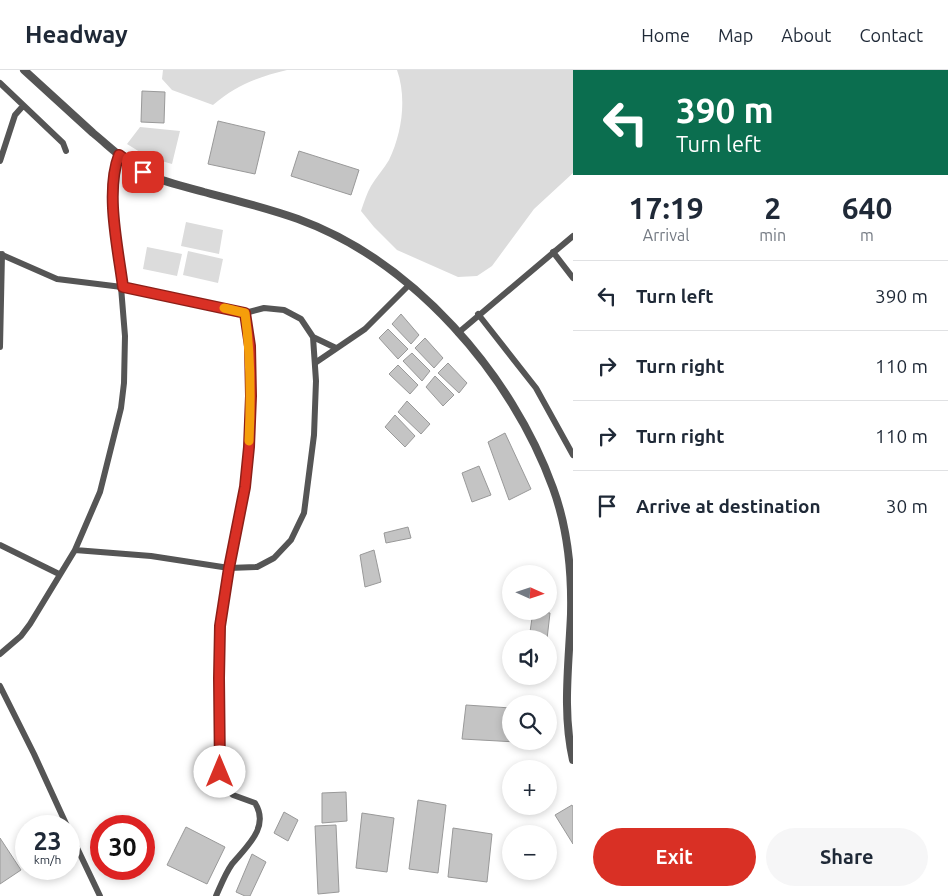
<!DOCTYPE html>
<html lang="en">
<head>
<meta charset="utf-8">
<style>
  :root { --surface:#fff; --page:#f6f6f7; --text:#1f2937; --muted:#747a83; --line:#e0e1e3; --accent:#d93025 }
  body { margin:0; font-family:Ubuntu,sans-serif; background:var(--page); color:var(--text); height:100vh; display:flex; flex-direction:column; font-size:19px; white-space:nowrap }
  * { box-sizing:border-box; margin:0 }
  p { font-size:16px; color:var(--muted) }
  .icon { flex:none; width:28px; height:28px; fill:none; stroke:currentColor; stroke-width:2; stroke-linecap:round; stroke-linejoin:round }
  .map { position:relative; flex:1; overflow:hidden }
  .sheet { display:flex; flex-direction:column; background:var(--surface); width:375px }
  .sheet>* { flex:none }
  .hud { background:#0b6e4f; color:#fff; overflow:hidden }
  .needle { width:32px; rotate:93deg }
  .buttons { position:absolute; left:502px; top:495px; display:grid; gap:10px }
  .buttons a { display:grid; place-items:center; width:55px; height:55px; border-radius:50%; background:var(--surface); box-shadow:0 2px 8px #0003; font-size:25px }
  .speed { position:absolute; left:15px; top:745px; display:flex; gap:10px; font-size:25px; font-weight:700; text-align:center }
  .speed>* { display:grid; place-content:center; width:65px; height:65px; border-radius:50%; background:var(--surface); box-shadow:0 2px 8px #0003; line-height:1 }
  .speed small { font-size:12px; font-weight:400 }
  .speed .limit { border:8px solid #d22; background:#fff; color:#111 }
  .pin { position:absolute; display:grid; place-items:center; width:42px; height:42px; color:#fff; margin:-21px; border-radius:10px; box-shadow:0 2px 8px #0006 }
  .me { position:absolute; width:55px; margin:-28px; rotate:0deg; stroke-linejoin:round; filter:drop-shadow(0 0 4px #0008) }
  .turn { display:flex; align-items:center; gap:18px; height:105px; padding:0 20px; font-size:22px }
  .turn .icon { width:65px; height:65px; stroke-width:2.5 }
  .turn b { display:block; font-size:35px; line-height:42px }
  .eta { display:flex; justify-content:space-evenly; align-items:center; height:85px; text-align:center }
  .eta b { font-size:30px; font-weight:700; line-height:35px }
  .button { display:flex; gap:10px; margin-top:auto; padding:10px 20px }
  .button a { flex:1; height:58px; border-radius:30px; background:var(--accent); color:#fff; font-size:20px; font-weight:700; line-height:58px; text-align:center }
  .button a+a { background:var(--page); color:var(--text) }
  ul { padding:0; list-style:none }
  li { display:flex; align-items:center; gap:15px; height:70px; padding:0 20px; border-top:1px solid var(--line) }
  li div { flex:1 }
  li b { display:block; font-size:19px }
  li em { font-style:normal }
  header { display:flex; align-items:center; gap:30px; box-sizing:border-box; height:70px; padding:0 25px; background:var(--surface); border-bottom:1px solid var(--line) }
  header strong { font-size:24px }
  nav { display:flex; gap:28px; margin-inline-start:auto; font-size:18px }
  main { display:flex; flex:1; min-height:0 }
  .map>svg:first-child { display:block }
</style>
</head>
<body>
<header>
<strong>Headway</strong>
<nav><a>Home</a><a>Map</a><a>About</a><a>Contact</a></nav>
</header>
<main>
<div class="map">
<svg width="573" height="826" viewBox="0 0 573 826">
  <rect width="100%" height="100%" fill="#fff"/>
  <!-- green -->
  <path fill="#dcdcdc" d="M 163,0 L 287,0 C 258,7 236,15 213,35 L 172,20 L 162,9 Z
    M 397,0 L 573,0 L 573,103 L 534,139 L 492,196 L 477,206 L 458,207 L 397,180 L 374,157 L 361,141 C 364,132 367,123 371,116 C 376,107 384,99 389,90 C 402,63 407,28 397,0 Z
    M 140,57 L 180,61 L 172,94 L 148,87 L 127,74 Z
    M 186,152 L 223,160 L 219,184 L 181,176 Z
    M 147,177 L 182,184 L 177,206 L 143,199 Z
    M 188,181 L 223,189 L 218,213 L 183,205 Z"/>
  <!-- building -->
  <path fill="#c4c4c4" stroke="#999" d="M 142,21 L 165,22 L 164,53 L 141,52 Z
    M 218,51 L 265,62 L 255,104 L 208,94 Z
    M 299,81 L 359,100 L 351,125 L 291,106 Z
    M 401,244 L 419,265 L 411,274 L 392,254 Z
    M 388,259 L 408,279 L 398,289 L 379,268 Z
    M 425,268 L 443,288 L 434,298 L 415,278 Z
    M 412,283 L 430,301 L 422,311 L 403,291 Z
    M 448,293 L 467,313 L 459,323 L 438,303 Z
    M 398,295 L 418,315 L 410,324 L 389,304 Z
    M 435,306 L 454,325 L 443,336 L 426,317 Z
    M 407,331 L 430,354 L 421,364 L 398,342 Z
    M 395,345 L 415,366 L 405,377 L 385,357 Z
    M 505,363 L 531,419 L 509,430 L 488,372 Z
    M 479,396 L 491,425 L 472,432 L 462,403 Z
    M 408,457 L 411,468 L 386,473 L 384,463 Z
    M 374,480 L 381,512 L 365,517 L 360,485 Z
    M 533,541 L 550,543 L 547,569 L 529,569 Z
    M 466,635 L 511,638 L 511,671 L 535,671 L 535,673 L 462,669 Z
    M 346,722 L 347,751 L 322,753 L 322,723 Z
    M 418,730 L 446,735 L 438,803 L 409,799 Z
    M 572,735 L 573,737 L 573,774 L 555,745 Z
    M 284,742 L 298,750 L 288,771 L 274,763 Z
    M 362,743 L 394,748 L 387,802 L 356,798 Z
    M 336,755 L 339,822 L 318,824 L 315,756 Z
    M 186,757 L 225,777 L 207,814 L 167,795 Z
    M 453,758 L 492,764 L 487,812 L 448,807 Z
    M 0,768 L 21,800 L 0,814 Z
    M 252,784 L 266,792 L 250,826 L 245,826 L 236,822 Z"/>
  <g fill="none" stroke-linecap="round" stroke-linejoin="round">
    <!-- minor -->
    <path stroke="#555" stroke-width="6" d="M 0,13 L 63,73 L 66,81
      M 0,91 L 15,45 L 23,36
      M 553,182 L 573,208
      M 0,184 L 57,209 L 138,219 L 245,243 L 264,238 L 284,240 L 301,249 L 313,267 L 316,311 L 314,365 L 304,443 L 291,470 L 274,488 L 257,497 L 229,498 L 151,486 L 75,480
      M 478,244 L 536,318 L 573,385
      M 458,263 L 573,166
      M 313,267 L 336,278
      M 0,277 L 2,184
      M 315,293 L 365,259 L 409,215
      M 0,475 L 59,504
      M 0,584 L 21,566 L 30,554 L 75,480 L 100,422 L 121,338 L 124,313 L 125,266 L 113,119 L 115,96 L 119,85
      M 0,616 L 34,684 L 67,756
      M 69,761 L 100,826
      M 216,826 C 221,815 225,804 232,794 C 247,776 270,757 255,733 L 233,725 L 223,717 L 221,702 L 220,556 L 229,498 L 245,417 L 249,377 L 251,326 L 250,276 L 245,243"/>
    <!-- tertiary -->
    <path stroke="#555" stroke-width="8" d="M 24,0 C 47,21 70,42 93,63 C 109,76 125,92 143,102 C 161,112 184,116 204,122 C 235,130 267,138 298,149 C 413,191 512,304 553,418 C 568,459 572,501 571,544 C 569,593 562,642 573,690"/>
  </g>
  <g fill="none" stroke-linecap="round" stroke-linejoin="round">
    <defs>
      <path id="route" d="M 143,102 L 119,85 C 105,122 118,178 123,217 L 245,243 L 250,276 L 251,326 L 249,377 L 245,417 L 229,498 L 220,556 L 219,608 L 220,702"/>
    </defs>
    <!-- route casing -->
    <use href="#route" stroke="#8d1f18" stroke-width="12"/>
    <!-- route -->
    <use href="#route" stroke="#d93025" stroke-width="9"/>
    <!-- slow -->
    <path stroke="#f59e0b" stroke-width="9" d="M 224,238 L 245,243 C 251,286 251,328 249,371"/>
  </g>
</svg>
<div class="buttons">
<a><svg class="needle" viewBox="-14 -14 28 28"><path d="M0-13l5 13h-10z" fill="#e53935"/><path d="M0 13l5-13h-10z" fill="#747a83"/></svg></a>
<a><svg class="icon" aria-label="sound" viewBox="0 0 24 24"><path d="M4 9h4l5-4v14l-5-4H4zM17 9q2 3 0 6"/></svg></a>
<a><svg class="icon" aria-label="search" viewBox="0 0 24 24"><circle cx="10" cy="10" r="6"/><path d="M15 15l6 6"/></svg></a>
<a>+</a>
<a>−</a>
</div>
<div class="speed"><div>23<small>km/h</small></div><div class="limit">30</div></div>
<div class="pin" style="left:143px;top:102px;background:#d93025"><svg class="icon" aria-label="arrive" viewBox="0 0 24 24"><path d="M6 21V4h12l-3 4 3 4H6"/></svg></div>
<svg class="me" style="left:220px;top:702px" viewBox="-20 -20 40 40"><circle r="19" fill="#fff"/><path d="M0-13L10 11 0 6-10 11z" fill="#d93025"/></svg>
</div>
<section class="sheet">
<div class="hud">
<div class="turn"><svg class="icon" aria-label="left" viewBox="0 0 24 24"><path d="M17 20v-9H6M10 6l-5 5 5 5"/></svg><div><b>390 m</b>Turn left</div></div>
</div>
<div class="eta">
<div><b>17:19</b><p>Arrival</p></div>
<div><b>2</b><p>min</p></div>
<div><b>640</b><p>m</p></div>
</div>
<ul>
<li><svg class="icon" aria-label="left" viewBox="0 0 24 24"><path d="M17 20v-9H6M10 6l-5 5 5 5"/></svg><div><b>Turn left</b></div><em>390 m</em></li>
<li><svg class="icon" aria-label="right" viewBox="0 0 24 24"><path d="M7 20v-9h11M14 6l5 5-5 5"/></svg><div><b>Turn right</b></div><em>110 m</em></li>
<li><svg class="icon" aria-label="right" viewBox="0 0 24 24"><path d="M7 20v-9h11M14 6l5 5-5 5"/></svg><div><b>Turn right</b></div><em>110 m</em></li>
<li><svg class="icon" aria-label="arrive" viewBox="0 0 24 24"><path d="M6 21V4h12l-3 4 3 4H6"/></svg><div><b>Arrive at destination</b></div><em>30 m</em></li>
</ul>
<div class="button"><a>Exit</a><a>Share</a></div>
</section>
</main>
</body>
</html>
